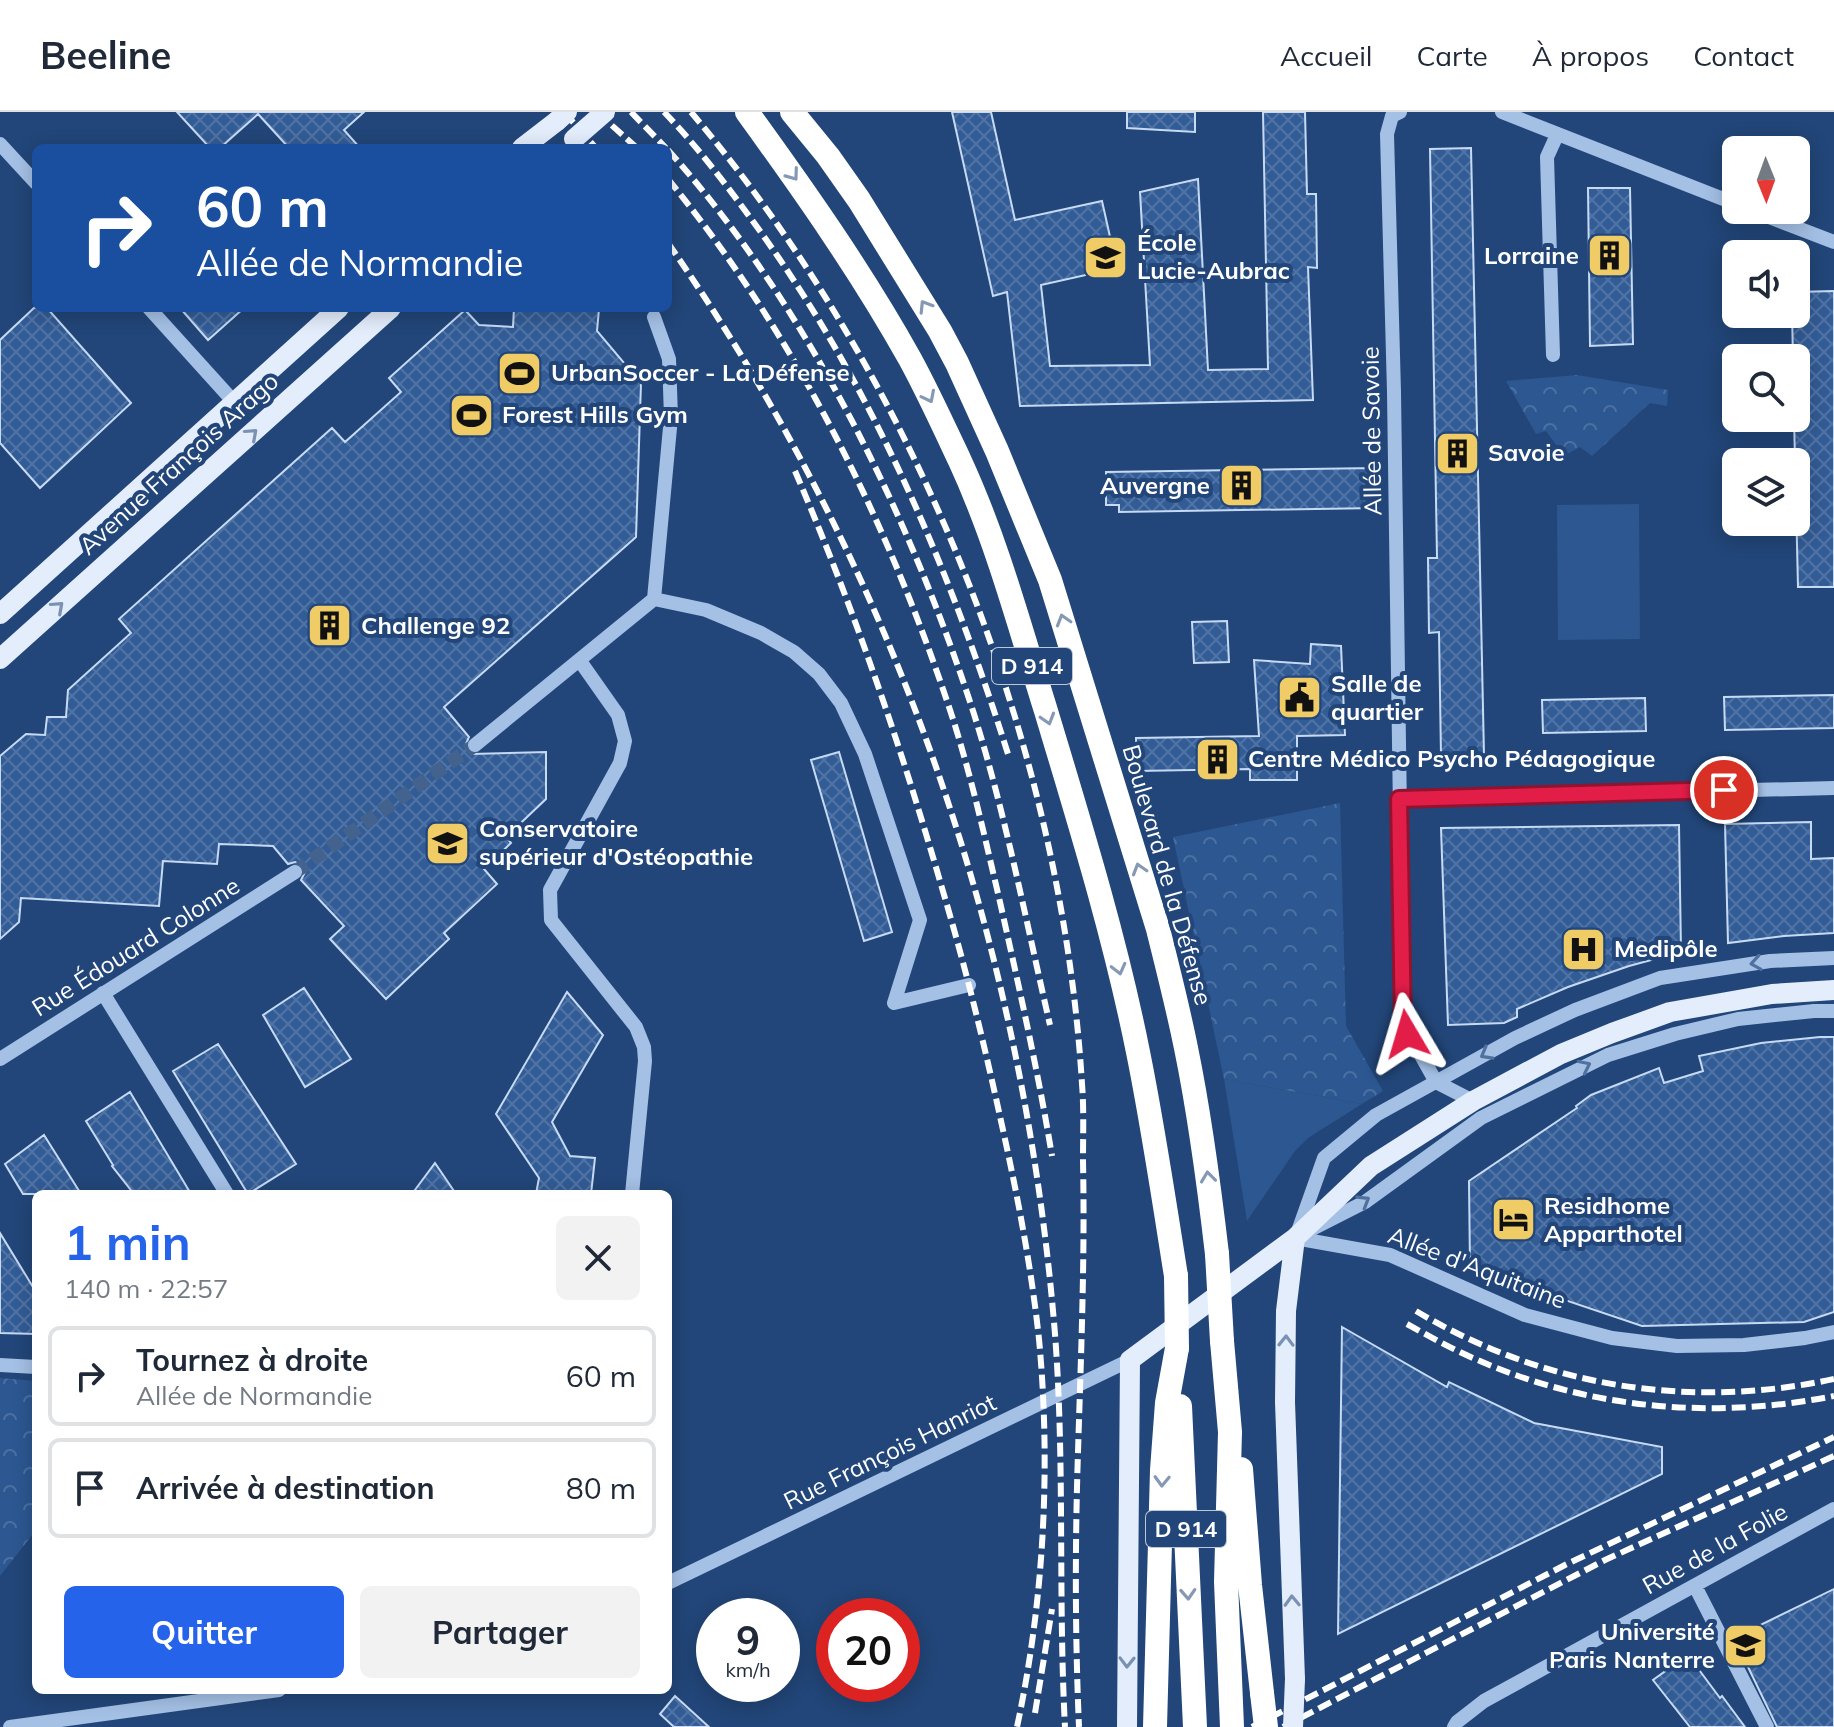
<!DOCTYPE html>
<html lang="fr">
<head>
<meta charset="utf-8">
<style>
  :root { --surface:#fff; --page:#f2f2f3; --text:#1f2937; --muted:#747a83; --line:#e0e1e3; --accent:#2563eb }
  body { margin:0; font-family:Mulish,sans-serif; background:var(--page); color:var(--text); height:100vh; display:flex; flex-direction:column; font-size:30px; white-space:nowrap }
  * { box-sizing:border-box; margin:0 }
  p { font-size:26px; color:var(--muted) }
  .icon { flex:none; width:44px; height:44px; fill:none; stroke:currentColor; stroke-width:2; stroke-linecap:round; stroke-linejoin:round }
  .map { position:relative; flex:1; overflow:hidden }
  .sheet { position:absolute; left:32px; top:1078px; width:640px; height:504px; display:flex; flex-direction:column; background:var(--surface); border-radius:12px; box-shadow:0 4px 20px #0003 }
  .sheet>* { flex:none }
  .top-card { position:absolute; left:32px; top:32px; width:640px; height:168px; border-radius:12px; box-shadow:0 4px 20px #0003; background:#1a4fa0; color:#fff; overflow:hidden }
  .needle { width:52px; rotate:179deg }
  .tools { position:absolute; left:1722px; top:24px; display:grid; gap:16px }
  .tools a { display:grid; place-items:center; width:88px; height:88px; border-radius:12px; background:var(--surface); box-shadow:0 4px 20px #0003; font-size:40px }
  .speed { position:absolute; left:696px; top:1486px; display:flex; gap:16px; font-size:40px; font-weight:700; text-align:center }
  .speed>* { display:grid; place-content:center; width:104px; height:104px; border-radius:50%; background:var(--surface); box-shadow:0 4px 20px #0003; line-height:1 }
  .speed small { font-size:20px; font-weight:400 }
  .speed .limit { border:12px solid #d22; background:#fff; color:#111 }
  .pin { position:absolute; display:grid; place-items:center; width:68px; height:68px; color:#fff; margin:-34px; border:4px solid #fff; border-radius:50%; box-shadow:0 2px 8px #0007 }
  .me { position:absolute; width:88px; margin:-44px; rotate:353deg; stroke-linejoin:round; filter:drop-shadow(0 0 6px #0008) }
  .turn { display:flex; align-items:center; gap:28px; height:168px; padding:0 32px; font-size:36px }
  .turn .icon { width:104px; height:104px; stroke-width:2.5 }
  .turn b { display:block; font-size:56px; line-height:68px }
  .round { display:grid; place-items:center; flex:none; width:84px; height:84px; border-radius:12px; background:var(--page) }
  .headline { display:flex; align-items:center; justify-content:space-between; height:136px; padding:0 32px }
  h1 { font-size:48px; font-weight:700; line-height:60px; color:var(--accent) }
  .button { display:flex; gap:16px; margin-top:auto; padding:16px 32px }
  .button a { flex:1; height:92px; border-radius:12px; background:var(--accent); color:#fff; font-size:32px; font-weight:700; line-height:92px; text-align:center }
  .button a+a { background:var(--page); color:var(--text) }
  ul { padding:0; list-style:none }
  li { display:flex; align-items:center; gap:24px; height:100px; margin:0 16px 12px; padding:0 16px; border:4px solid var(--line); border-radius:12px }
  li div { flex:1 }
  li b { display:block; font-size:30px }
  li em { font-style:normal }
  header { display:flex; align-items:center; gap:48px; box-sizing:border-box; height:112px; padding:0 40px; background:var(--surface); border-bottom:2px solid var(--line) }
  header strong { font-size:38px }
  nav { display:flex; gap:44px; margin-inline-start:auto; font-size:28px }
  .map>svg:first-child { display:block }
</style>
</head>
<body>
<header>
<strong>Beeline</strong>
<nav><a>Accueil</a><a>Carte</a><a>À propos</a><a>Contact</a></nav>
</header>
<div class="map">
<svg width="1834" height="1615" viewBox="0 0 1834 1615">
  <defs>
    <pattern id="forest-crowns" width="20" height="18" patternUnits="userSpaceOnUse" patternTransform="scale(2)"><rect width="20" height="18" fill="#2c5791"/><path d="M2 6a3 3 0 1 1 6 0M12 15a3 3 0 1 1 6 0" fill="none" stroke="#4c70a2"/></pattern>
    <pattern id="building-cross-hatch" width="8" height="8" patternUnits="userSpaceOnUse" patternTransform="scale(2)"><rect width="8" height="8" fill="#325c96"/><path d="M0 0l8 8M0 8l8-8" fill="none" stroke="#5174a6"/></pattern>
  </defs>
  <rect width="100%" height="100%" fill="#224679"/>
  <!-- green -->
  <path fill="#2c5791" d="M 1639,392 L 1640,527 L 1558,528 L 1557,393 Z
    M 1224,967 L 1362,992 L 1308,1026 L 1295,1039 L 1247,1109 Z"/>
  <!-- forest -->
  <path fill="url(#forest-crowns)" d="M 1577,263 L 1668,278 L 1667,294 L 1650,291 L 1592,344 L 1580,335 L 1564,344 L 1546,319 L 1536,322 L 1506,269 Z
    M 1340,691 L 1346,914 L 1383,979 L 1362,992 L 1224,967 L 1173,725 Z
    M 0,1266 L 36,1269 L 36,1418 L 0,1464 Z"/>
  <!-- building -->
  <path fill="url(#building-cross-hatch)" stroke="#c7daf4" stroke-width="2" d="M 177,0 L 364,0 L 344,18 L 360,36 L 289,36 L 258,2 L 220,36 L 210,36 Z
    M 952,0 L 991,0 L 1015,108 L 1102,89 L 1117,156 L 1041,173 L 1050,254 L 1150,253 L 1140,80 L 1198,67 L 1208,258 L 1268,257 L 1263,0 L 1305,0 L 1307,82 L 1316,82 L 1317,156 L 1308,155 L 1313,288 L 1020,294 L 1007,180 L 993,184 Z
    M 1127,0 L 1195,0 L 1195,20 L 1127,16 Z
    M 1471,36 L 1484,643 L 1441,644 L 1439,520 L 1429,521 L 1428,446 L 1437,446 L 1430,37 Z
    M 1588,76 L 1630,76 L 1633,232 L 1590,234 Z
    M 1834,179 L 1834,475 L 1798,475 L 1794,306 L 1796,306 L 1796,246 L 1793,246 L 1792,202 L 1796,202 L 1796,180 Z
    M 36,194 L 36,196 L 47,196 L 131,291 L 40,376 L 0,331 L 0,228 Z
    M 180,196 L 244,196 L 208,228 Z
    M 514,196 L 599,197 L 597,219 L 641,271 L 636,425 L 444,595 L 469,625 L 465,634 L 471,642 L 546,640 L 546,687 L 506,725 L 511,731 L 484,757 L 497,772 L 444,821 L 449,827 L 386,887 L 330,827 L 344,814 L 301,768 L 305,760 L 303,754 L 295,750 L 288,752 L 273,734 L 219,732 L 217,752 L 163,749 L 159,794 L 21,786 L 19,810 L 0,827 L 0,644 L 26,622 L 45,623 L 47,605 L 66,605 L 68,578 L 131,521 L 119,507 L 332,316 L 345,330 L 401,280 L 389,266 L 465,198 L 479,213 L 513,215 Z
    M 1376,356 L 1376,396 L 1119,400 L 1119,393 L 1106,393 L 1106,360 Z
    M 1227,509 L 1229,550 L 1194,551 L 1192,510 Z
    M 1311,532 L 1341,534 L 1345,623 L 1297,624 L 1297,668 L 1250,668 L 1250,657 L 1137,659 L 1136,626 L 1259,624 L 1254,548 L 1310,552 Z
    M 1834,583 L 1834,616 L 1725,618 L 1724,585 Z
    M 1645,586 L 1646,619 L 1543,621 L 1542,588 Z
    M 839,640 L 892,820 L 864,829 L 811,648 Z
    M 1811,710 L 1811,747 L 1834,746 L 1834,821 L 1784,824 L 1728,831 L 1725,712 Z
    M 1679,713 L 1681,840 L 1629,854 L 1568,875 L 1517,897 L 1517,905 L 1504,911 L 1448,913 L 1441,716 Z
    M 304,876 L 351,947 L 305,975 L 263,903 Z
    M 567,880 L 603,923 L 552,1010 L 570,1044 L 595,1046 L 591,1082 L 536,1082 L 539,1066 L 496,1002 Z
    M 1820,925 L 1834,925 L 1834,1200 L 1804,1210 L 1642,1214 L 1470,1156 L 1469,1069 L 1577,996 L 1576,994 L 1591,983 L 1659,956 L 1664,971 L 1703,959 L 1699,944 L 1761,931 Z
    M 218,932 L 296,1052 L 248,1082 L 173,959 Z
    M 130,980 L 191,1082 L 134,1082 L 112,1054 L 113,1053 L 86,1009 Z
    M 44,1023 L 81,1082 L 23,1082 L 5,1052 Z
    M 435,1051 L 456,1082 L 412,1082 Z
    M 0,1121 L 36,1180 L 36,1222 L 0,1221 Z
    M 1342,1215 L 1447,1275 L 1449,1270 L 1534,1311 L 1662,1335 L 1662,1362 L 1338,1522 Z
    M 1834,1477 L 1834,1615 L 1777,1615 L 1734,1526 Z
    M 1688,1543 L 1720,1586 L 1722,1584 L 1745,1615 L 1690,1615 L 1653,1568 Z
    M 675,1584 L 709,1615 L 674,1615 L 660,1602 Z"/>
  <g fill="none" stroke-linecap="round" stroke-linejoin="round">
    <!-- minor-tunnel -->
    <path stroke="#43628d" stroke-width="14" stroke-dasharray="14 7" stroke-linecap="butt" d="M 295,760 L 475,633"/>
    <!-- minor -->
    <path stroke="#a4c0e5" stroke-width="14" d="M 1400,0 L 1392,4 L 1387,22 L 1394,280 L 1403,911 L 1436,970 L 1473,989
      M 1502,0 L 1736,92
      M 0,32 L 36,71
      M 1751,98 L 1834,130
      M 149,196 L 234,290
      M 1553,243 L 1547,45 L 1557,23
      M 654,487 L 706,498 L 761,521 L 794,540 L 819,562 L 841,591 L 865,642 L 920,808 L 894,891
      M 580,549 L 618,603 L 625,629 L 620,651 L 550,778 L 551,808 L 636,915 L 644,935 L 645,949 L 632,1082
      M 475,633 L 654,487 L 671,305 L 669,247 L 654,205
      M 1399,687 L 1834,676
      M 103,881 L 227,1082
      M 894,891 L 969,873
      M 0,947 L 295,760
      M 1310,1118 L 1365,1090 L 1481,1006 L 1608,943 L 1675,922 L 1738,907 L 1814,899 L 1834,899
      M 1297,1122 L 1324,1046 L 1376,1003 L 1515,926 L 1575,898 L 1660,866 L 1770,849 L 1834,846
      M 1295,1126 L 1390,1143 L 1525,1203 L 1612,1226 L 1677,1234 L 1744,1233 L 1805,1226 L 1834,1220
      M 0,1253 L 36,1255
      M 668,1471 L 1130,1248
      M 1695,1474 L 1767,1615
      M 10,1615 L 279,1578
      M 1454,1615 L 1457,1610 L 1484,1589 L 1834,1397"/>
    <!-- major -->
    <path stroke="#e4edfc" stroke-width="20" d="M 522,36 L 557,9
      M 0,502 L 339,196
      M 0,547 L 391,196
      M 1295,1567 L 1285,1290 L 1286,1199 L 1295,1126
      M 1127,1615 L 1130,1248 L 1295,1126 L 1371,1054 L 1473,989 L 1561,942 L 1612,921 L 1670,900 L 1772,882 L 1834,878"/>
    <!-- highway -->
    <path stroke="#fff" stroke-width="24" d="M 747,0 C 805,80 862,161 910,247 C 928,280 944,315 960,349 C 997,429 1020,516 1046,599 C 1080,712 1115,825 1138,940 C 1153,1014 1164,1089 1176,1164
      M 792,0 L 828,44 L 859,88 L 940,219 L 957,251 L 997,339 L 1050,468 L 1158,817 C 1168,857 1178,896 1186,936 C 1200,1004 1209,1073 1217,1142
      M 1222,1229 L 1230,1320 L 1226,1470 L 1232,1615
      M 1180,1294 L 1195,1615
      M 1241,1357 L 1250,1473 L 1262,1581
      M 1155,1615 L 1162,1358 L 1167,1291 L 1177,1236"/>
    <!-- rail -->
    <path stroke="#fff" stroke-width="6" stroke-dasharray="14 6" stroke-linecap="butt" d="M 564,0 L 596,36
      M 597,0 L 637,36
      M 631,0 L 666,36
      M 664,0 C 696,33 725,71 752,108 C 870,269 948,452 1008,642
      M 691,0 C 914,264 1061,626 1082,972 C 1084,997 1083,1023 1083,1049 C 1085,1146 1081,1243 1078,1340 C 1075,1432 1075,1523 1079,1615
      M 668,38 C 808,194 910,404 974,602 C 1006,704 1026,809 1050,913
      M 668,67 C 793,220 883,400 946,586 C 969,653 984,722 1000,790 C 1019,875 1038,959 1052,1044
      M 668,131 C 895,457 1023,828 1055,1222 C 1065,1353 1058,1484 1065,1615
      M 795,359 C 853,494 901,634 942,776 C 965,853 984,931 1001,1009 C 1017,1081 1031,1153 1039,1227 C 1051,1355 1044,1489 1017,1615
      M 1416,1199 C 1544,1275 1689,1298 1834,1267
      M 1407,1212 C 1429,1224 1450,1236 1473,1246 C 1587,1297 1712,1308 1834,1284
      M 1035,1601 L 1052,1497
      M 1252,1615 L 1565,1453 L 1834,1325
      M 1283,1615 L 1605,1448 L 1834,1344"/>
    <!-- major-bridge -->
    <path stroke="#e4edfc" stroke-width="20" d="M 557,9 L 567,0
      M 574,27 L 605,0
      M 1293,1615 L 1295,1567"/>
    <!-- highway-bridge -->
    <path stroke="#fff" stroke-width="24" d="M 1217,1142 L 1222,1229
      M 1176,1164 L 1177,1236
      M 1262,1581 L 1266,1615"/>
  </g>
  <!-- one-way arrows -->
  <defs><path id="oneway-chevron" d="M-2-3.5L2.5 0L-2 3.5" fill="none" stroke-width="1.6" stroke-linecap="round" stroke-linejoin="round" transform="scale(2)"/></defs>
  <g stroke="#8599b5">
    <use href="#oneway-chevron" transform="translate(793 63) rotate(54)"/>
    <use href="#oneway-chevron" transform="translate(925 194) rotate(-122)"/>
    <use href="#oneway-chevron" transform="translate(929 285) rotate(63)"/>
    <use href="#oneway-chevron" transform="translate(1063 508) rotate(-107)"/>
    <use href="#oneway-chevron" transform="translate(1048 607) rotate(73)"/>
    <use href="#oneway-chevron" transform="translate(1139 757) rotate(-107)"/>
    <use href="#oneway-chevron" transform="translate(1119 857) rotate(76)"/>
    <use href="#oneway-chevron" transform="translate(1208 1065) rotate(-97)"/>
    <use href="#oneway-chevron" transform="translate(1162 1369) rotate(92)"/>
    <use href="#oneway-chevron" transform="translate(1188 1482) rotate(87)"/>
  </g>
  <g stroke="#7991b4">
    <use href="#oneway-chevron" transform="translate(252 322) rotate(-42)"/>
    <use href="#oneway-chevron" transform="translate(58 495) rotate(-42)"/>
    <use href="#oneway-chevron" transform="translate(1286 1229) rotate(-89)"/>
    <use href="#oneway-chevron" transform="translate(1292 1489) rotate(-92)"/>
    <use href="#oneway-chevron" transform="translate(1127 1550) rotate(91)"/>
  </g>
  <g stroke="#50719f">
    <use href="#oneway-chevron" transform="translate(1756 851) rotate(171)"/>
    <use href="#oneway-chevron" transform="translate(1486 942) rotate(151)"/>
    <use href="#oneway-chevron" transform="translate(1585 954) rotate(-26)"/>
    <use href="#oneway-chevron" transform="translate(1364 1089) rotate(-31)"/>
  </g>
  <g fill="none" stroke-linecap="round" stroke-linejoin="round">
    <defs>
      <path id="route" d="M 1407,922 L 1403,911 L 1399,687 L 1724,678"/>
    </defs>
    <!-- route casing -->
    <use href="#route" stroke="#92132f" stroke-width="20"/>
    <!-- route -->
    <use href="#route" stroke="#e11d48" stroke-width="14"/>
  </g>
  <!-- icons -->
  <defs>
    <symbol id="building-square" viewBox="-11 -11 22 22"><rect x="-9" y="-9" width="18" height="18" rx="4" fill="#f0cc66" stroke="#224679"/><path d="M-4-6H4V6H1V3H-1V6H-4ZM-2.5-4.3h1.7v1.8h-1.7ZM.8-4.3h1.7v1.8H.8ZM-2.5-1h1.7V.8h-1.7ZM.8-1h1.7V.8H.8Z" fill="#111"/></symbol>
    <symbol id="school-square" viewBox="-11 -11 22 22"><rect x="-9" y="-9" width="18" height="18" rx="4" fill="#f0cc66" stroke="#224679"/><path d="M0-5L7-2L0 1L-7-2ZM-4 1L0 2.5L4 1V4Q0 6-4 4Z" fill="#111"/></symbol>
    <symbol id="stadium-square" viewBox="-11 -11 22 22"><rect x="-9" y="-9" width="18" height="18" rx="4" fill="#f0cc66" stroke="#224679"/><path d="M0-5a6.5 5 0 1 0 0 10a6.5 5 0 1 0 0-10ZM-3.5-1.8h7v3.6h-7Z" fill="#111"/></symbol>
    <symbol id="civic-square" viewBox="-11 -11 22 22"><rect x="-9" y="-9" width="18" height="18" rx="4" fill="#f0cc66" stroke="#224679"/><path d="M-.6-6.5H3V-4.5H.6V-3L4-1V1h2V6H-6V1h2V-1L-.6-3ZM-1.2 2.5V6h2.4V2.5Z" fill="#111"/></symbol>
    <symbol id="university-square" viewBox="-11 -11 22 22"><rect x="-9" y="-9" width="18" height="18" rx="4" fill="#f0cc66" stroke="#224679"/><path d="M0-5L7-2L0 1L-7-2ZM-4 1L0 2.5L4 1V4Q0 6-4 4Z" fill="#111"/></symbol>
    <symbol id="hospital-square" viewBox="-11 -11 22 22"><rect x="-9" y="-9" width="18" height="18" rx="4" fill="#f0cc66" stroke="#224679"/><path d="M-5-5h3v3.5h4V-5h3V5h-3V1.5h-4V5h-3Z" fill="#111"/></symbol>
    <symbol id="hotel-square" viewBox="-11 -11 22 22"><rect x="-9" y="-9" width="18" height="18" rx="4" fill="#f0cc66" stroke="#224679"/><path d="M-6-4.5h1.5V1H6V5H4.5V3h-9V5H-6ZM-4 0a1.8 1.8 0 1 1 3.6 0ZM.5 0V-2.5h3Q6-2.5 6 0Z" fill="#111"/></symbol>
  </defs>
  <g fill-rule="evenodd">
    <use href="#building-square" x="1584" y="118" width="51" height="51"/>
    <use href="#school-square" x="1080" y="120" width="51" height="51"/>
    <use href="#stadium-square" x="494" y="236" width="51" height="51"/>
    <use href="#stadium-square" x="446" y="278" width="51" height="51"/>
    <use href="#building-square" x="1432" y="316" width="51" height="51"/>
    <use href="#building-square" x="1216" y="348" width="51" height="51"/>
    <use href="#building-square" x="304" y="488" width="51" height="51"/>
    <use href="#civic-square" x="1274" y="560" width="51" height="51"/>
    <use href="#building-square" x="1192" y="622" width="51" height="51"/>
    <use href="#university-square" x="422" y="706" width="51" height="51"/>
    <use href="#hospital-square" x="1558" y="812" width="51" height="51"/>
    <use href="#hotel-square" x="1488" y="1082" width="51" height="51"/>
    <use href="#university-square" x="1720" y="1508" width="51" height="51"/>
  </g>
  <g text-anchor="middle" stroke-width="8" stroke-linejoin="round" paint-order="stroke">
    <!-- shield labels -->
    <g fill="#224679" stroke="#bdc8d7" stroke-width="2">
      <rect x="992" y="536" width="80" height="36" rx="6"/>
      <rect x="1146" y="1399" width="80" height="36" rx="6"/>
    </g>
    <g font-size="22" font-weight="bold" fill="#fff">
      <text x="1032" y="562">D 914</text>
      <text x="1186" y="1425">D 914</text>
    </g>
    <!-- poi labels -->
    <g font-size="24" font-weight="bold" fill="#fff" stroke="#224679" text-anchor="start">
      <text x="1137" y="139">École<tspan x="1137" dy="28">Lucie-Aubrac</tspan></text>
      <text x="1579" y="152" text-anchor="end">Lorraine</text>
      <text x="551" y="269">UrbanSoccer - La Défense</text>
      <text x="502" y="311">Forest Hills Gym</text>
      <text x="1488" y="349">Savoie</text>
      <text x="1210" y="382" text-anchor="end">Auvergne</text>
      <text x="361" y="522">Challenge 92</text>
      <text x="1331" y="580">Salle de<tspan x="1331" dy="28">quartier</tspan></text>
      <text x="1248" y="655">Centre Médico Psycho Pédagogique</text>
      <text x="479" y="725">Conservatoire<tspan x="479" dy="28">supérieur d'Ostéopathie</tspan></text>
      <text x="1614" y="845">Medipôle</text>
      <text x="1544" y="1102">Residhome<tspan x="1544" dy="28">Apparthotel</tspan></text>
      <text x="1715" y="1528" text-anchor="end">Université<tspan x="1715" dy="28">Paris Nanterre</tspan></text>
    </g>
    <!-- street labels -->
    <g font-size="24" fill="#fff" stroke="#224679">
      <text transform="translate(1372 319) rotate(-91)" y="8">Allée de Savoie</text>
      <text transform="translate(179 352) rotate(-42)" y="8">Avenue François Arago</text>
      <text transform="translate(1167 763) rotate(74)" y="8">Boulevard de la Défense</text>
      <text transform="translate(136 835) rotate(-32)" y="8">Rue Édouard Colonne</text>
      <text transform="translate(1477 1156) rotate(21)" y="8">Allée d'Aquitaine</text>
      <text transform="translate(890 1340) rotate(-26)" y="8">Rue François Hanriot</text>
      <text transform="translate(1715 1437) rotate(-29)" y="8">Rue de la Folie</text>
    </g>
  </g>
</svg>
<div class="tools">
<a><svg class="needle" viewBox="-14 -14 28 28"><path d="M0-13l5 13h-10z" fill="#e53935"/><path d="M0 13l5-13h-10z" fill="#747a83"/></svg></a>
<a><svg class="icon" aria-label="sound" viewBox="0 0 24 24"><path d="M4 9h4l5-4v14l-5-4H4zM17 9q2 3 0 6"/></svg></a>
<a><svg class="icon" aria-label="search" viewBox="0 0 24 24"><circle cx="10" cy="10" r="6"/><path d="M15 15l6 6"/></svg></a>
<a><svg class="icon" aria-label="layers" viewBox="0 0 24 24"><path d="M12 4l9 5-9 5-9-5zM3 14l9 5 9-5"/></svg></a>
</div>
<div class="speed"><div>9<small>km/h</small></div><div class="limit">20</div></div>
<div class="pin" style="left:1724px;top:678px;background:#d93025"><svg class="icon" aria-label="arrive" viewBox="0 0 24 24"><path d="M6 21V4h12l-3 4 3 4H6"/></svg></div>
<svg class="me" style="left:1407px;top:922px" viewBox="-20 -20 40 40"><path d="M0-17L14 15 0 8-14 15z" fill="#e11d48" stroke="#fff" stroke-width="4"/></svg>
<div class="top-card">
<div class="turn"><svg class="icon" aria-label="right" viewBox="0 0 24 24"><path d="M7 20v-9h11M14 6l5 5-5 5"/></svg><div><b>60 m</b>Allée de Normandie</div></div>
</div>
<section class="sheet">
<div class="headline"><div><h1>1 min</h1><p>140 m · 22:57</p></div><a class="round"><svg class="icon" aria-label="close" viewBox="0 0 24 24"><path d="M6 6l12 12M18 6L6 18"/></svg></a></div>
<ul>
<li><svg class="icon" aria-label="right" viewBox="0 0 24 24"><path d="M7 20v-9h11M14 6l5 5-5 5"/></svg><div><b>Tournez à droite</b><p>Allée de Normandie</p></div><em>60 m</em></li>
<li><svg class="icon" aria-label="arrive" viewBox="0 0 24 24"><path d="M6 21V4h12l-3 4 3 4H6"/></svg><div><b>Arrivée à destination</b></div><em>80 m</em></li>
</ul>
<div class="button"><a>Quitter</a><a>Partager</a></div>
</section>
</div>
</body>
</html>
